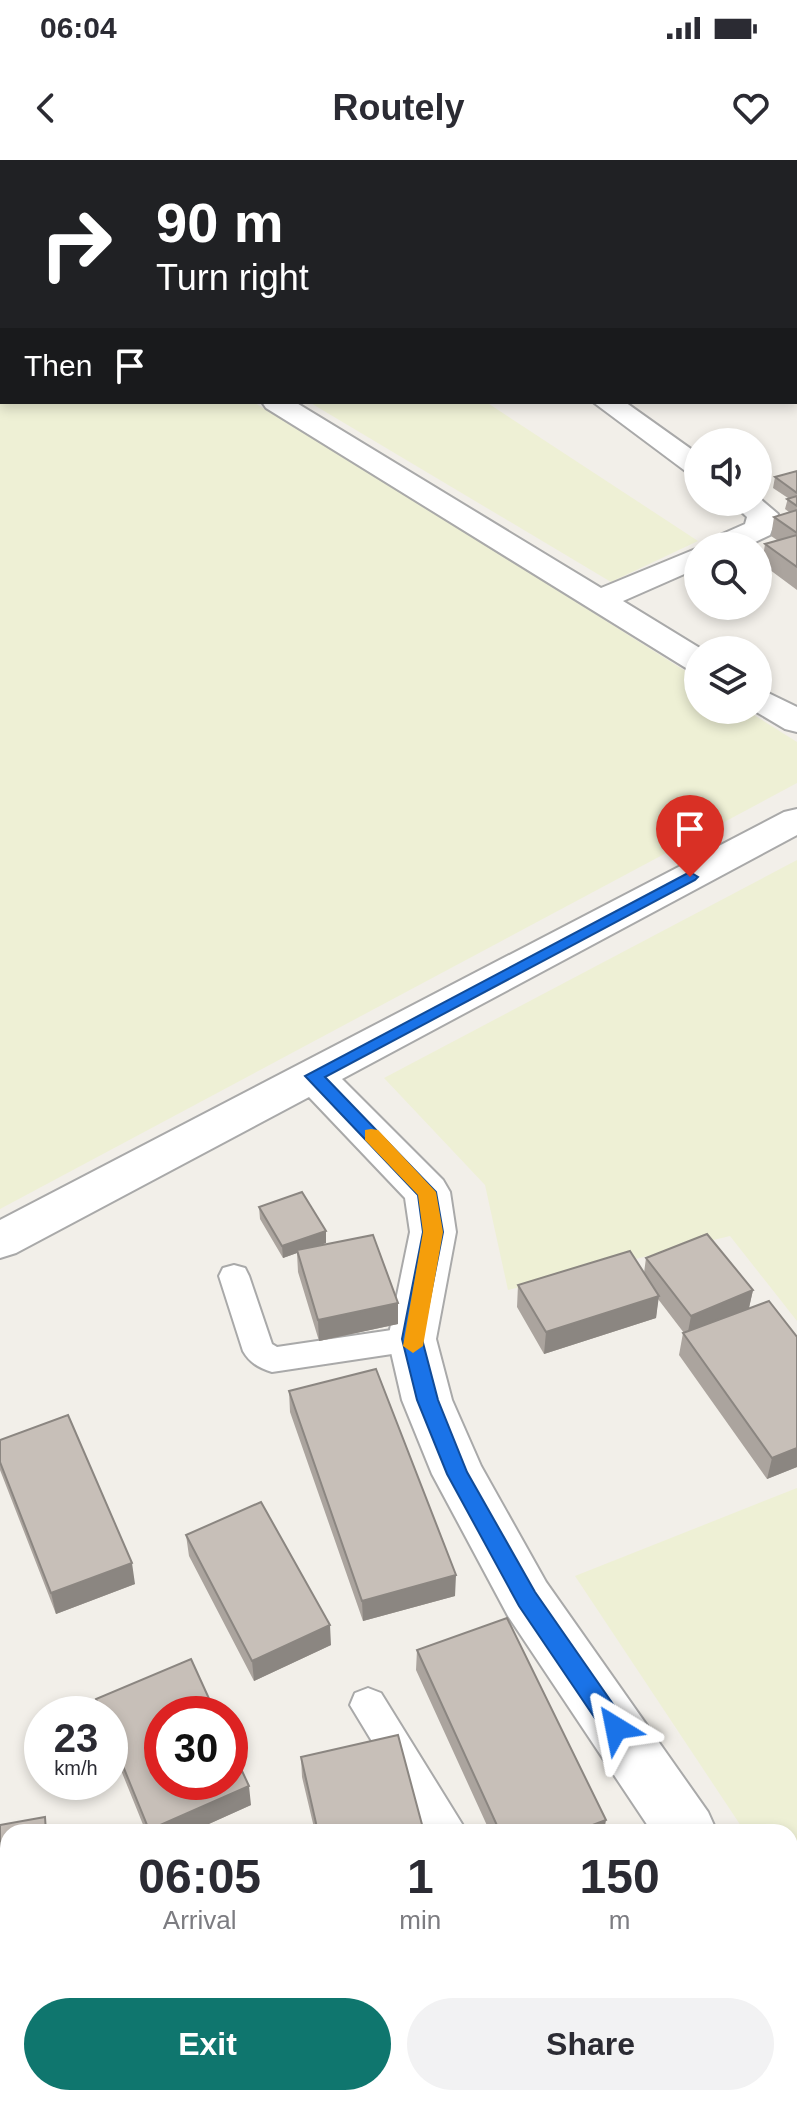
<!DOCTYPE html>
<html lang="en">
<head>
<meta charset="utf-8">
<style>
  :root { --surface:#fff; --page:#f2f2f3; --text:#2b2b33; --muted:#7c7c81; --accent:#0f766e }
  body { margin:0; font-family:Helvetica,sans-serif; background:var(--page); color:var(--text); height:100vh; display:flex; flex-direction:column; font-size:30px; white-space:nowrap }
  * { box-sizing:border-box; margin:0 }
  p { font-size:26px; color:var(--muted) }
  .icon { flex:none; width:44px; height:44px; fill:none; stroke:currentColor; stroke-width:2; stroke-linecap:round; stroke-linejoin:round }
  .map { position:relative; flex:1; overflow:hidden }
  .drawer { position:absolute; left:0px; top:1664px; width:798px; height:282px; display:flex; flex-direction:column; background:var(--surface); border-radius:24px 24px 0 0; box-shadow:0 4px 12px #0003 }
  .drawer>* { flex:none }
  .hud { position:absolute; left:0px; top:0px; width:798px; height:244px; box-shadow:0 4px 12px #0003; background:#202124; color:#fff; overflow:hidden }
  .controls { position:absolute; left:684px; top:268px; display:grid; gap:16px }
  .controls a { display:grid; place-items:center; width:88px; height:88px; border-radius:50%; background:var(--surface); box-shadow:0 4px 12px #0003; font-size:40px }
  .speed { position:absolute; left:24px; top:1536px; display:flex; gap:16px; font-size:40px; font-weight:700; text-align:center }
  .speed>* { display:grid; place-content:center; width:104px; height:104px; border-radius:50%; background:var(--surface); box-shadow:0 4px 12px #0003; line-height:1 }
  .speed small { font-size:20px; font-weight:400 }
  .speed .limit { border:12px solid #d22; background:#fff; color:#111 }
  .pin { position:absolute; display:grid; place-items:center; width:68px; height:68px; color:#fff; margin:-82px -34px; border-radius:50% 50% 50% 0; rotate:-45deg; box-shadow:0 0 8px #0007 }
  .pin .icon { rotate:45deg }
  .me { position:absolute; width:88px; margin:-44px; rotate:325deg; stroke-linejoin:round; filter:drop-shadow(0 0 6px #0008) }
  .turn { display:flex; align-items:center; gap:28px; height:168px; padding:0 24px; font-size:36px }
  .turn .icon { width:104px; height:104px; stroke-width:2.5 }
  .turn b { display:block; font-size:56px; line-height:68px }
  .then { display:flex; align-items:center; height:76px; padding:0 24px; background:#0003; gap:16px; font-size:30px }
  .eta { display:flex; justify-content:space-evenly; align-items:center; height:136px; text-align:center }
  .eta b { font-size:48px; font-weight:700; line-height:56px }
  .primary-button { display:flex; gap:16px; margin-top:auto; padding:16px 24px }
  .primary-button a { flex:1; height:92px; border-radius:48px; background:var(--accent); color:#fff; font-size:32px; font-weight:700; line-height:92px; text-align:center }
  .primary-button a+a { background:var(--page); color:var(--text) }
  .status { display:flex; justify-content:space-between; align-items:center; height:56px; padding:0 40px; background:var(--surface); direction:ltr }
  .status svg { height:22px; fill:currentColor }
  header { display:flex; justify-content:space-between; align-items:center; height:104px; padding:0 24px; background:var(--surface); font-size:36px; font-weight:700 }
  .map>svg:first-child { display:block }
</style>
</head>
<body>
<div class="status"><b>06:04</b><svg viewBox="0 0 49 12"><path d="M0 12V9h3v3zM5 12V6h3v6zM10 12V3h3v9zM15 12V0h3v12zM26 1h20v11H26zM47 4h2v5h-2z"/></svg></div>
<header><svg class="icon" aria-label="back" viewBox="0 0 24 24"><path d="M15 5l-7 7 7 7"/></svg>Routely<svg class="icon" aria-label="heart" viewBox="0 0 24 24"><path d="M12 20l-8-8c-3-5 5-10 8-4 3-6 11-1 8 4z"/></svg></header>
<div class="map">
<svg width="797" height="1945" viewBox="0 0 797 1945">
  <rect width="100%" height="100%" fill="#f2efe9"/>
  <!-- farmland -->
  <path fill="#eef0d5" d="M 0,0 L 228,0 L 231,2 L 2,2 L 2,55 Z
    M 0,89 L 2,242 L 253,242 L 418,342 L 698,519 L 698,550 L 746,550 L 797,582 L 797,623 L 0,1049 Z
    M 309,242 L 486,242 L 698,381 L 611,422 Z
    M 797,700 L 797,1161 L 730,1076 L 508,1130 L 485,1025 L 384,918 Z
    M 797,1328 L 797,1746 L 790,1737 L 790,1672 L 745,1672 L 575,1416 Z
    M 790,1902 L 797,1911 L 797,1945 L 391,1945 L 405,1938 L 790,1938 Z"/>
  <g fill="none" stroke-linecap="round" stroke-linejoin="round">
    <defs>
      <path id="service" d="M 234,1105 L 245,1108 L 249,1116 L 272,1184 L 277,1187 L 412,1167 L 423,1170 L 427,1179 L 423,1188 L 412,1191 L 272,1212 C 259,1208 250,1203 243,1191 L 219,1116 L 223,1108 Z
        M 368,1528 L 381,1533 L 467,1672 L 427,1672 L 350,1545 L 355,1533 Z
        M 438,1938 L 482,1938 L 485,1945 L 441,1945 Z"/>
      <path id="minor" d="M 238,0 L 263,0 L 264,2 L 239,2 Z
        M 490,0 L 514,0 L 515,2 L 491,2 Z
        M 797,61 L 797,76 L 796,76 L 796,61 Z
        M 0,65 L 2,65 L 2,81 L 0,81 Z
        M 796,102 L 797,102 L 797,117 L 796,117 Z
        M 262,242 L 295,242 L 601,428 L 698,388 L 698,408 L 623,441 L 703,490 L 698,490 L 698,511 L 686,508 L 266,248 Z
        M 593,242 L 625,242 L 698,294 L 698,316 L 688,313 Z
        M 758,337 L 778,354 L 770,375 L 747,386 L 707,386 L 711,379 L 745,364 L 747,357 L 731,342 L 758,342 Z
        M 758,528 L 797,547 L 797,572 L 785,569 L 753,550 L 758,550 Z
        M 797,649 L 797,675 L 342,919 L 443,1020 L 450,1032 L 456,1072 L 436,1179 L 452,1240 L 481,1306 L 546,1422 L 708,1652 L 717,1672 L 652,1672 L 508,1456 L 432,1314 L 402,1240 L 388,1179 L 410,1072 L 405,1038 L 309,937 L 16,1093 L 0,1098 L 0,1060 L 784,652 Z
        M 790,1790 L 797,1793 L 797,1864 L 790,1861 Z
        M 0,1876 L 8,1877 L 8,1938 L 16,1938 L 0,1940 Z"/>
    </defs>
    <!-- service casing -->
    <use href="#service" stroke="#a9a9a9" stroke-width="4"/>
    <!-- minor casing -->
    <use href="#minor" stroke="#a9a9a9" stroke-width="4"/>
    <!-- service -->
    <use href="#service" fill="#fff" fill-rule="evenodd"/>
    <!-- minor -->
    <use href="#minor" fill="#fff" fill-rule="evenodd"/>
  </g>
  <!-- wall -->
  <path fill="#aba49e" d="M 291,0 L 348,0 L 348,1 L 291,2 Z
    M 351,0 L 477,0 L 477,2 L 351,2 Z
    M 526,0 L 589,0 L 584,2 L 527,2 Z
    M 705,0 L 778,0 L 781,2 L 705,2 Z
    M 797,311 L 797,430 L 762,404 L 765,384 L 777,380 L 771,376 L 774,357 L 789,352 L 785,349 L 788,338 L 773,328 L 775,317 Z
    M 259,1047 L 326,1083 L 320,1085 L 398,1164 L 319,1181 L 298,1112 L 297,1093 L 283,1098 L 260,1059 Z
    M 646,1098 L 753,1130 L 749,1148 L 797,1177 L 797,1307 L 767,1319 L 679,1195 L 683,1173 L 684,1173 L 658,1139 L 656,1158 L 544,1194 L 517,1147 L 518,1125 L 644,1113 Z
    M 289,1231 L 455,1436 L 363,1461 L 290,1252 Z
    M 0,1280 L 135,1424 L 56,1454 L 0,1310 Z
    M 186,1375 L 331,1485 L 254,1521 L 189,1396 Z
    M 417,1490 L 604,1672 L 490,1672 L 416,1510 Z
    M 96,1539 L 251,1645 L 191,1672 L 146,1672 L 110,1583 L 110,1554 L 99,1554 Z
    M 301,1597 L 424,1672 L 315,1672 L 302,1617 Z
    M 0,1665 L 8,1672 L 8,1766 L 0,1768 Z"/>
  <!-- shaded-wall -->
  <path fill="#8b8681" d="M 324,0 L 348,0 L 348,1 L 319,2 Z
    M 465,0 L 477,0 L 477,2 L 459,2 Z
    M 554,0 L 589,0 L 584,2 L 546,2 Z
    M 326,1071 L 326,1083 L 298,1093 L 297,1090 L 297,1093 L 283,1098 L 282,1086 Z
    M 753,1130 L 748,1152 L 687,1177 L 691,1156 Z
    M 659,1136 L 656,1158 L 544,1194 L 546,1172 Z
    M 398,1143 L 398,1164 L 319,1181 L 318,1160 Z
    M 797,1288 L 797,1307 L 767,1319 L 772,1298 Z
    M 132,1403 L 135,1424 L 56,1454 L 51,1433 Z
    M 456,1415 L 455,1436 L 363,1461 L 362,1441 Z
    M 330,1465 L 331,1485 L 254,1521 L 252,1501 Z
    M 249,1626 L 251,1645 L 191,1672 L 150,1672 L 149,1670 Z
    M 606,1660 L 604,1672 L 574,1672 Z"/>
  <!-- building -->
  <path fill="#c7bfb8" stroke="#8b8681" stroke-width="2" d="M 374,0 L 439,0 L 444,2 L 379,2 Z
    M 447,0 L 465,0 L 459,2 L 452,2 Z
    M 722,0 L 778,0 L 781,2 L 724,2 Z
    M 796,147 L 797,147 L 796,170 Z
    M 797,311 L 797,333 L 775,317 Z
    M 797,336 L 797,346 L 787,339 Z
    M 797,350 L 797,373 L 774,357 Z
    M 797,375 L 797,407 L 765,384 Z
    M 302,1032 L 326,1071 L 282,1086 L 259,1047 Z
    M 707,1074 L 753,1130 L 691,1156 L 646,1098 Z
    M 373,1075 L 398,1143 L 318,1160 L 297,1090 Z
    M 630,1091 L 659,1136 L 546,1172 L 518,1125 Z
    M 769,1141 L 797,1177 L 797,1288 L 772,1298 L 683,1173 Z
    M 376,1209 L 456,1415 L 362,1441 L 289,1231 Z
    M 68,1255 L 132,1403 L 51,1433 L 0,1302 L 0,1280 Z
    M 261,1342 L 330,1465 L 252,1501 L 186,1375 Z
    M 507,1458 L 606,1660 L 574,1672 L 500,1672 L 417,1490 Z
    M 191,1499 L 216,1554 L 162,1554 L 162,1622 L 230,1622 L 230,1585 L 249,1626 L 149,1670 L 110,1574 L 110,1554 L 102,1554 L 96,1539 Z
    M 398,1575 L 424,1672 L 318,1672 L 301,1597 Z
    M 45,1657 L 46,1672 L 8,1672 L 8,1747 L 0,1748 L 0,1665 Z"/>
  <!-- route -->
  <path fill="#1a73e8" stroke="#114b97" stroke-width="2" d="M 690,712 L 698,717 L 695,720 L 325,917 L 436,1032 L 443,1072 L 422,1179 L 438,1240 L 467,1312 L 535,1432 L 624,1560 L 627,1568 L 624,1576 L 616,1579 L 607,1576 L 519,1446 L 447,1314 L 417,1240 L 402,1179 L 423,1072 L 418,1035 L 305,916 Z"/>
  <!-- slow -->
  <path fill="#f59e0b" d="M 371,969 L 378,970 L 436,1032 L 443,1072 L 423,1186 L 413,1193 L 403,1186 L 423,1072 L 418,1035 L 365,980 L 365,970 Z"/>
</svg>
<div class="controls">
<a><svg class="icon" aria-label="sound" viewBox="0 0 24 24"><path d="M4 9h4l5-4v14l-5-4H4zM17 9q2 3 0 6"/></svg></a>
<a><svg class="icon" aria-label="search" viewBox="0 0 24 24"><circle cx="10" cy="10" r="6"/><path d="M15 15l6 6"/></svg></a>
<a><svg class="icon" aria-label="layers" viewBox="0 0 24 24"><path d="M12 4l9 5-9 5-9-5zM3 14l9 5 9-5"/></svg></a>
</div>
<div class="speed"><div>23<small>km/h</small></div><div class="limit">30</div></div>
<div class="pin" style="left:690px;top:717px;background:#d93025"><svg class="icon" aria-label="arrive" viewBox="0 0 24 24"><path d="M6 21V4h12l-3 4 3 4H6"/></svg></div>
<svg class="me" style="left:616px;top:1568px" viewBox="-20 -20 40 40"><path d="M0-17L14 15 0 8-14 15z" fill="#1a73e8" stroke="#fff" stroke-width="4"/></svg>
<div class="hud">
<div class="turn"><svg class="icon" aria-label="right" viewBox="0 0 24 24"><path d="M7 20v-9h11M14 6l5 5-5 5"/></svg><div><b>90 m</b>Turn right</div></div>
<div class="then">Then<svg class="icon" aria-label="arrive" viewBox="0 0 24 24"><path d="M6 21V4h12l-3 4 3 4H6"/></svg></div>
</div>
<section class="drawer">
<div class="eta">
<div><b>06:05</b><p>Arrival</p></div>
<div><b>1</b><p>min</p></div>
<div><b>150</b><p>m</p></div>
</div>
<div class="primary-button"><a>Exit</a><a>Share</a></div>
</section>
</div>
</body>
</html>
